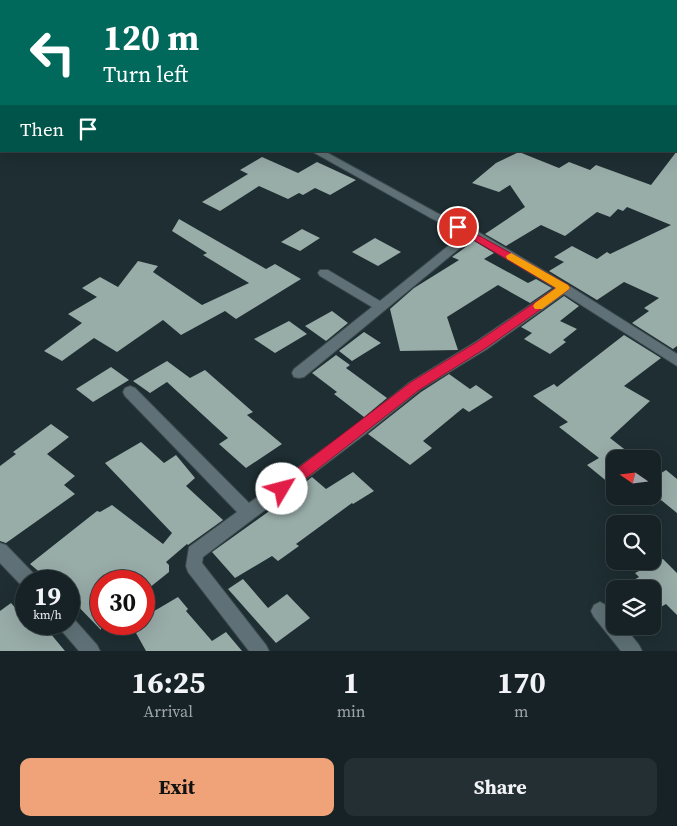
<!DOCTYPE html>
<html lang="en">
<head>
<meta charset="utf-8">
<style>
  :root { --surface:#162226; --page:#232f32; --text:#f1f3f6; --muted:#9ea4a7; --line:#353f43; --accent:#f0a378 }
  body { margin:0; font-family:"Source Serif 4",serif; background:var(--page); color:var(--text); height:100vh; display:flex; flex-direction:column; font-size:19px; white-space:nowrap }
  * { box-sizing:border-box; margin:0 }
  p { font-size:16px; color:var(--muted) }
  .icon { flex:none; width:28px; height:28px; fill:none; stroke:currentColor; stroke-width:2; stroke-linecap:round; stroke-linejoin:round }
  .map { position:relative; height:651px; overflow:hidden }
  .sheet { display:flex; flex-direction:column; background:var(--surface); flex:1 }
  .sheet>* { flex:none }
  .banner { position:absolute; left:0px; top:0px; width:678px; height:152px; box-shadow:0 5px 20px #0002,0 0 0 1px var(--line); background:#00695c; color:#fff; overflow:hidden }
  .needle { width:32px; rotate:284deg }
  .fabs { position:absolute; left:606px; top:450px; display:grid; gap:10px }
  .fabs a { display:grid; place-items:center; width:55px; height:55px; border-radius:10px; background:var(--surface); box-shadow:0 5px 20px #0002,0 0 0 1px var(--line); font-size:25px }
  .speed { position:absolute; left:15px; top:570px; display:flex; gap:10px; font-size:25px; font-weight:700; text-align:center }
  .speed>* { display:grid; place-content:center; width:65px; height:65px; border-radius:50%; background:var(--surface); box-shadow:0 5px 20px #0002,0 0 0 1px var(--line); line-height:1 }
  .speed small { font-size:12px; font-weight:400 }
  .speed .limit { border:8px solid #d22; background:#fff; color:#111 }
  .pin { position:absolute; display:grid; place-items:center; width:42px; height:42px; color:#fff; margin:-21px; border:2px solid #fff; border-radius:50%; box-shadow:0 1px 5px #0007 }
  .me { position:absolute; width:55px; margin:-28px; rotate:53deg; stroke-linejoin:round; filter:drop-shadow(0 0 4px #0008) }
  .turn { display:flex; align-items:center; gap:18px; height:105px; padding:0 20px; font-size:22px }
  .turn .icon { width:65px; height:65px; stroke-width:2.5 }
  .turn b { display:block; font-size:35px; line-height:42px }
  .then { display:flex; align-items:center; height:48px; padding:0 20px; background:#0003; gap:10px; font-size:19px }
  .eta { display:flex; justify-content:space-evenly; align-items:center; height:85px; text-align:center }
  .eta b { font-size:30px; font-weight:700; line-height:35px }
  .action { display:flex; gap:10px; margin-top:auto; padding:10px 20px }
  .action a { flex:1; height:58px; border-radius:10px; background:var(--accent); color:#111; font-size:20px; font-weight:700; line-height:58px; text-align:center }
  .action a+a { background:var(--page); color:var(--text) }
  .map>svg:first-child { display:block }
</style>
</head>
<body>
<div class="map">
<svg width="677" height="651" viewBox="0 0 677 651">
  <rect width="100%" height="100%" fill="#1e2e32"/>
  <!-- building -->
  <path fill="#98aca8" d="M 677,151 L 677,346 L 673,349 L 632,323 L 649,311 L 644,308 L 659,298 L 624,282 L 597,300 L 549,271 L 564,262 L 554,257 L 572,246 L 597,259 L 607,252 L 610,254 L 671,225 L 627,207 L 623,211 L 618,209 L 610,217 L 597,212 L 565,236 L 541,225 L 506,246 L 485,234 L 525,207 L 510,185 L 499,192 L 472,183 L 496,163 L 519,152 L 559,168 L 569,162 L 590,170 L 596,165 L 651,185 Z
    M 262,157 L 298,173 L 317,162 L 356,180 L 330,195 L 315,188 L 303,195 L 299,193 L 288,199 L 259,186 L 220,211 L 202,202 L 248,174 L 240,170 Z
    M 179,219 L 266,269 L 275,264 L 301,279 L 236,319 L 225,311 L 181,335 L 163,320 L 117,352 L 94,338 L 62,361 L 44,351 L 82,323 L 68,314 L 97,297 L 82,288 L 100,277 L 118,287 L 138,261 L 158,266 L 153,272 L 202,305 L 249,283 L 203,255 L 207,253 L 172,231 Z
    M 302,229 L 320,238 L 300,251 L 281,242 Z
    M 375,238 L 401,252 L 378,266 L 352,252 Z
    M 474,241 L 494,253 L 484,259 L 528,283 L 536,279 L 552,288 L 530,303 L 498,285 L 447,317 L 458,350 L 400,351 L 390,309 L 414,288 L 459,260 L 452,257 Z
    M 564,296 L 579,306 L 560,321 L 577,329 L 563,340 L 566,342 L 550,354 L 524,339 L 532,333 L 521,327 Z
    M 332,311 L 348,323 L 326,341 L 305,326 Z
    M 289,321 L 307,334 L 275,353 L 254,339 Z
    M 364,332 L 381,343 L 352,361 L 339,351 Z
    M 624,335 L 661,358 L 624,386 L 650,401 L 610,438 L 637,459 L 615,459 L 615,488 L 587,465 L 599,458 L 559,427 L 568,422 L 533,396 L 554,384 L 557,387 Z
    M 336,355 L 350,365 L 346,368 L 387,398 L 364,417 L 334,394 L 337,392 L 312,373 Z
    M 167,361 L 190,378 L 205,370 L 253,412 L 247,415 L 282,444 L 246,468 L 219,444 L 228,438 L 167,382 L 150,393 L 133,381 Z
    M 111,367 L 129,380 L 93,402 L 76,389 Z
    M 449,374 L 470,389 L 476,385 L 493,397 L 469,412 L 463,408 L 423,441 L 432,448 L 410,465 L 368,434 L 421,392 Z
    M 51,424 L 69,437 L 47,454 L 75,476 L 64,485 L 75,494 L 6,543 L 0,541 L 0,466 L 16,454 L 13,452 Z
    M 141,442 L 164,463 L 176,455 L 195,478 L 186,486 L 223,520 L 188,545 L 187,544 L 166,562 L 169,565 L 169,572 L 144,592 L 144,581 L 101,581 L 101,630 L 69,597 L 69,581 L 50,581 L 30,564 L 97,511 L 100,512 L 112,505 L 163,544 L 172,533 L 105,463 Z
    M 666,470 L 677,479 L 677,513 L 661,500 L 652,506 L 652,479 Z
    M 353,472 L 374,491 L 353,504 L 352,503 L 296,544 L 299,546 L 278,561 L 272,556 L 235,578 L 212,552 L 282,502 L 281,501 L 312,477 L 326,489 Z
    M 663,559 L 677,573 L 677,615 L 666,604 L 652,612 L 652,589 L 618,589 L 639,577 L 635,573 Z
    M 243,579 L 268,608 L 287,594 L 310,618 L 276,643 L 228,589 Z
    M 178,597 L 188,609 L 186,611 L 212,641 L 226,632 L 242,651 L 146,651 L 131,624 L 144,624 L 144,617 Z
    M 11,603 L 26,620 L 26,624 L 30,624 L 40,635 L 50,633 L 65,651 L 0,651 L 0,611 Z"/>
  <g fill="none" stroke-linecap="round" stroke-linejoin="round">
    <defs>
      <path id="street" d="M 311,151 L 324,151 L 437,213 L 475,230 L 568,285 L 677,354 L 677,366 L 564,294 L 487,349 L 420,390 L 364,435 L 203,557 L 202,563 L 266,645 L 269,651 L 249,651 L 188,572 L 186,566 L 189,547 L 237,512 L 125,396 L 123,392 L 125,388 L 130,386 L 135,388 L 249,503 L 354,427 L 410,382 L 477,341 L 555,288 L 472,238 L 304,377 L 299,378 L 294,377 L 292,373 L 294,369 L 372,307 L 320,276 L 318,273 L 320,270 L 328,270 L 380,301 L 463,234 L 429,217 Z
        M 0,543 L 6,545 L 35,575 L 37,581 L 26,581 L 26,588 L 23,587 L 0,563 Z
        M 600,602 C 611,607 615,615 615,626 L 624,626 L 639,645 L 642,651 L 621,651 L 594,617 L 591,611 L 594,605 Z
        M 69,616 L 73,618 L 97,645 L 100,651 L 79,651 L 61,630 L 58,624 L 69,624 Z"/>
    </defs>
    <!-- street casing -->
    <use href="#street" stroke="#3c494d" stroke-width="2"/>
    <!-- street -->
    <use href="#street" fill="#5f7176" fill-rule="evenodd"/>
  </g>
  <!-- route -->
  <path fill="#e11d48" stroke="#92132f" d="M 458,224 L 568,285 L 570,288 L 568,290 L 486,348 L 419,390 L 287,493 L 282,495 L 277,493 L 275,489 L 277,484 L 411,382 L 477,342 L 556,288 L 455,229 L 453,227 Z"/>
  <!-- slow -->
  <path fill="#f59e0b" d="M 511,253 L 568,285 L 570,288 L 568,290 L 542,309 L 535,309 L 533,306 L 535,303 L 556,288 L 507,259 L 506,256 Z"/>
</svg>
<div class="fabs">
<a><svg class="needle" viewBox="-14 -14 28 28"><path d="M0-13l5 13h-10z" fill="#e53935"/><path d="M0 13l5-13h-10z" fill="#9ea4a7"/></svg></a>
<a><svg class="icon" aria-label="search" viewBox="0 0 24 24"><circle cx="10" cy="10" r="6"/><path d="M15 15l6 6"/></svg></a>
<a><svg class="icon" aria-label="layers" viewBox="0 0 24 24"><path d="M12 4l9 5-9 5-9-5zM3 14l9 5 9-5"/></svg></a>
</div>
<div class="speed"><div>19<small>km/h</small></div><div class="limit">30</div></div>
<div class="pin" style="left:458px;top:227px;background:#d93025"><svg class="icon" aria-label="arrive" viewBox="0 0 24 24"><path d="M6 21V4h12l-3 4 3 4H6"/></svg></div>
<svg class="me" style="left:282px;top:489px" viewBox="-20 -20 40 40"><circle r="19" fill="#fff"/><path d="M0-13L10 11 0 6-10 11z" fill="#e11d48"/></svg>
<div class="banner">
<div class="turn"><svg class="icon" aria-label="left" viewBox="0 0 24 24"><path d="M17 20v-9H6M10 6l-5 5 5 5"/></svg><div><b>120 m</b>Turn left</div></div>
<div class="then">Then<svg class="icon" aria-label="arrive" viewBox="0 0 24 24"><path d="M6 21V4h12l-3 4 3 4H6"/></svg></div>
</div>
</div>
<section class="sheet">
<div class="eta">
<div><b>16:25</b><p>Arrival</p></div>
<div><b>1</b><p>min</p></div>
<div><b>170</b><p>m</p></div>
</div>
<div class="action"><a>Exit</a><a>Share</a></div>
</section>
</body>
</html>
